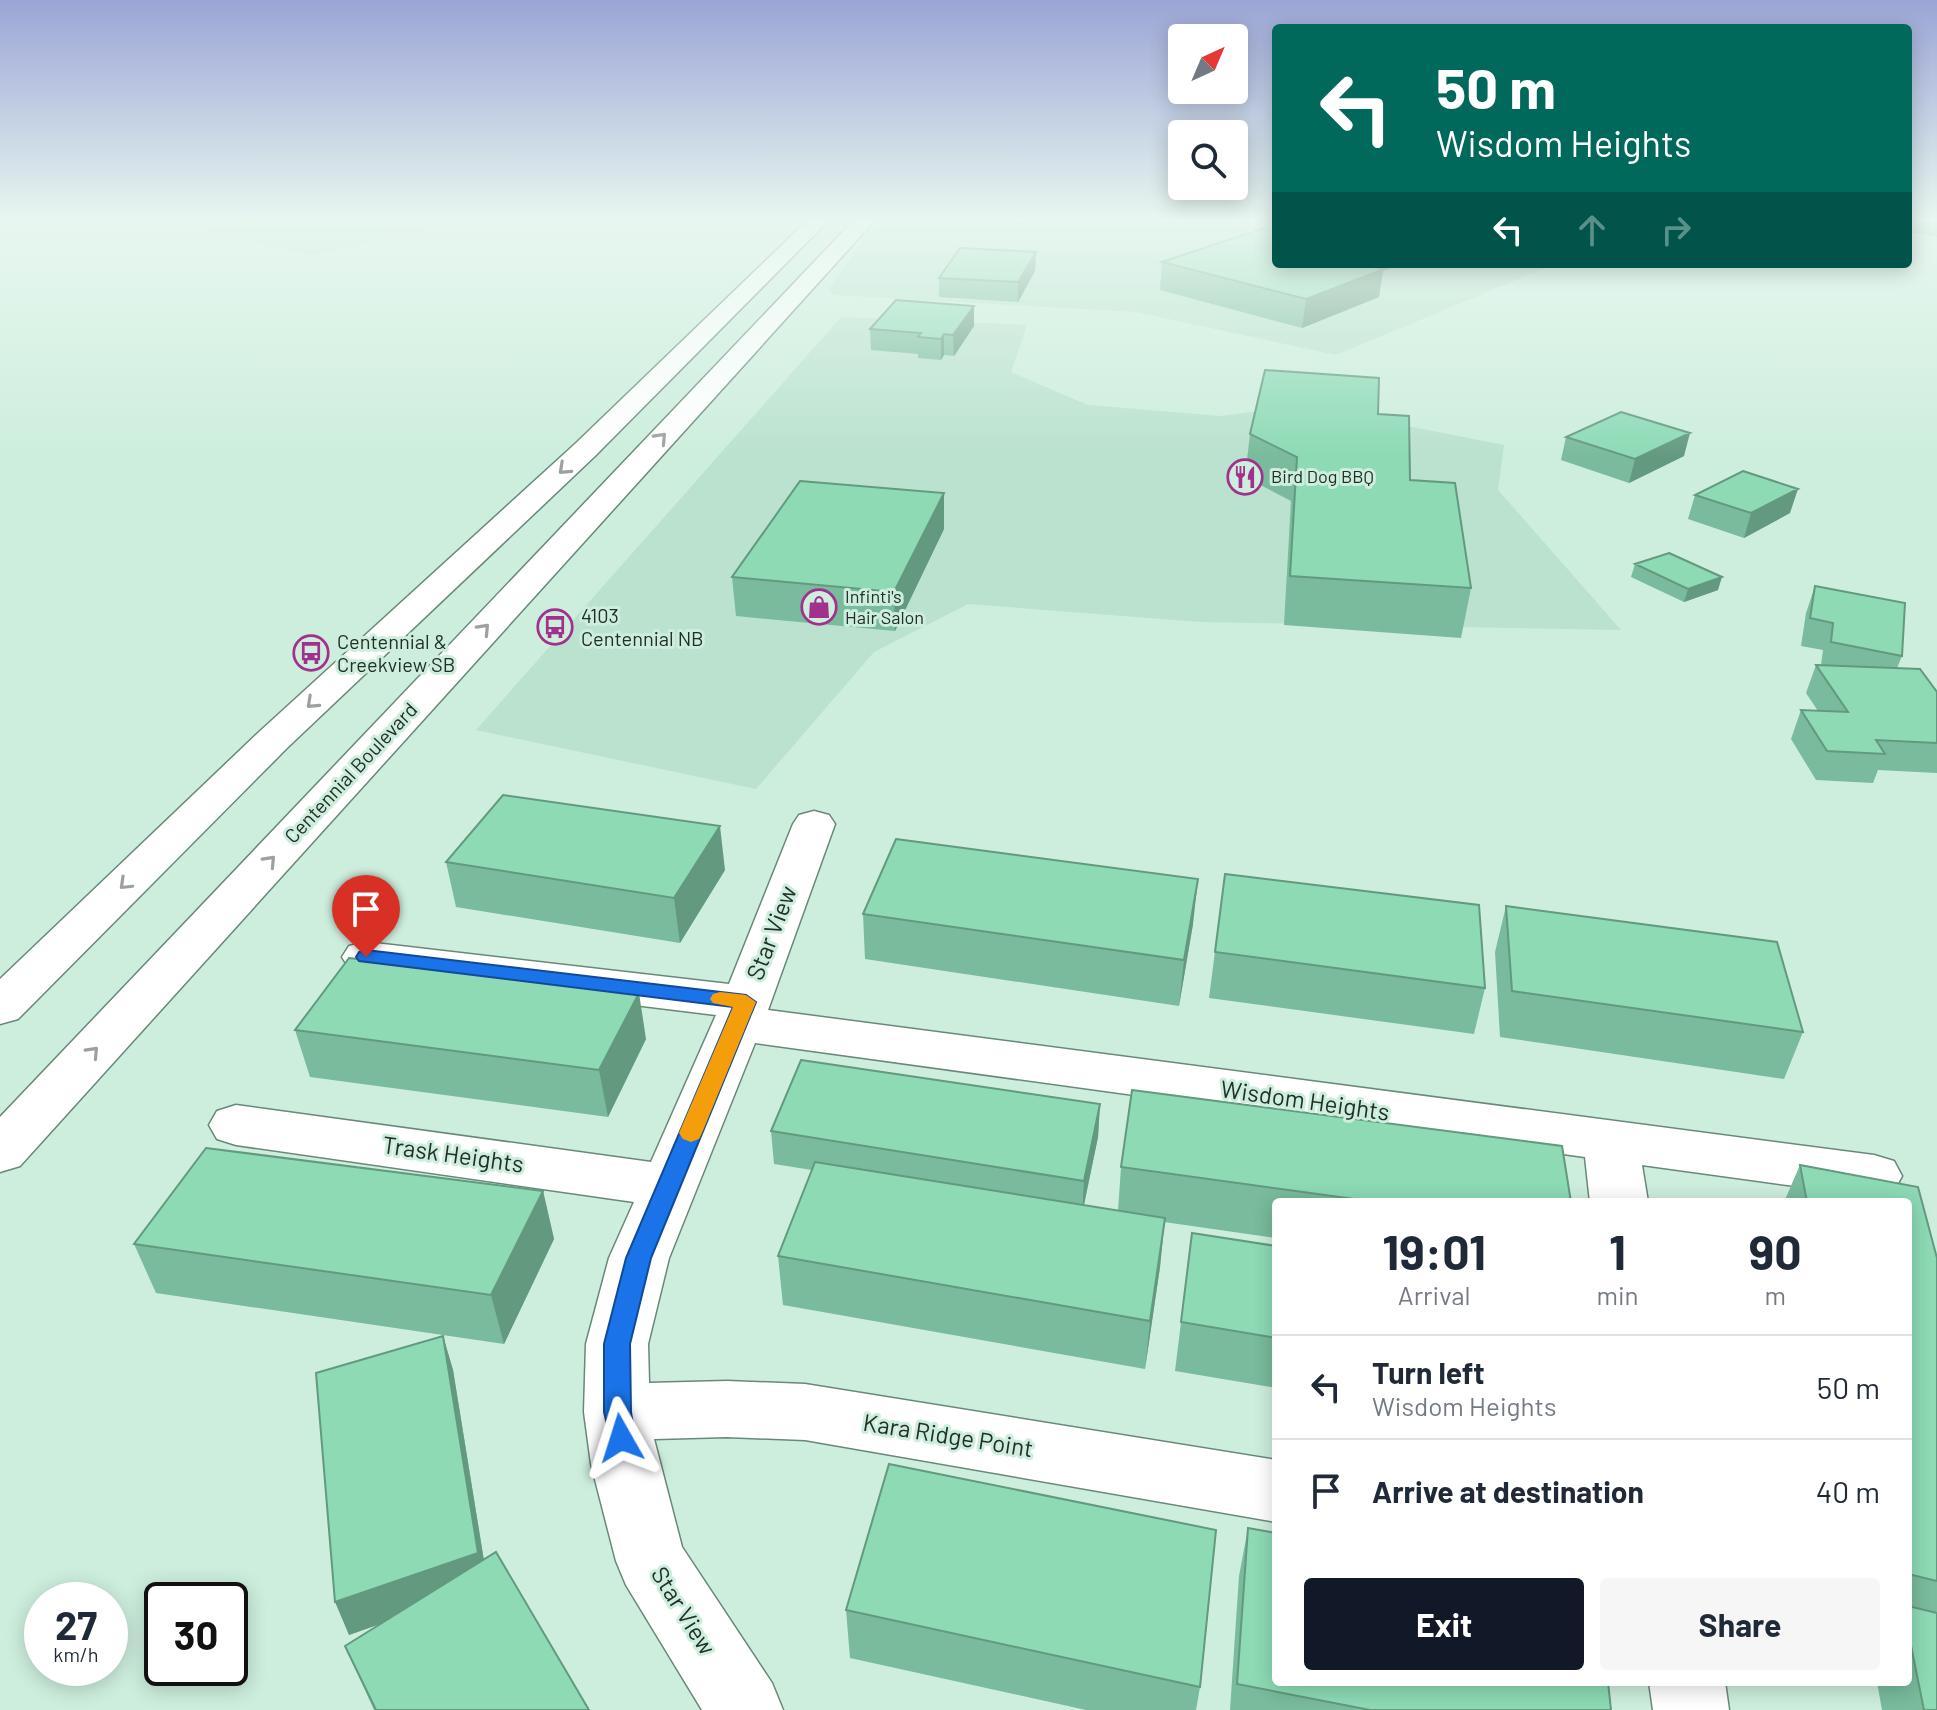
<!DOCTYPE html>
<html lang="en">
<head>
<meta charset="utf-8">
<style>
  :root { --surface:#fff; --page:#f6f6f7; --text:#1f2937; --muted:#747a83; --line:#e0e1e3; --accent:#111827 }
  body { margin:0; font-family:Barlow,sans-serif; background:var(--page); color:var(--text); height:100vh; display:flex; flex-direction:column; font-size:30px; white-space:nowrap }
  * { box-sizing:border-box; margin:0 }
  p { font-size:26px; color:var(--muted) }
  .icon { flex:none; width:44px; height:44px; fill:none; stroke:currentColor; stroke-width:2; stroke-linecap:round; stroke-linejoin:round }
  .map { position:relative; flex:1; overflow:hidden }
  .sheet { position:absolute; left:1272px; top:1198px; width:640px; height:488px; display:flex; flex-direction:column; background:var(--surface); border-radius:8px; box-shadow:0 4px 20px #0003 }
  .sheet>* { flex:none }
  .banner { position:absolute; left:1272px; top:24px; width:640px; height:244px; border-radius:8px; box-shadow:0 4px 20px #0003; background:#00695c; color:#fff; overflow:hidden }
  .needle { width:52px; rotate:44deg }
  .tools { position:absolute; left:1168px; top:24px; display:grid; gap:16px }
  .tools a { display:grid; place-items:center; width:80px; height:80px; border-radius:8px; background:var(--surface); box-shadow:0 4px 20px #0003; font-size:40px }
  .speed { position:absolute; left:24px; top:1582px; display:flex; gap:16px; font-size:40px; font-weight:700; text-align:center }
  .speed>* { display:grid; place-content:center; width:104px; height:104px; border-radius:50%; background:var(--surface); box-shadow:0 4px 20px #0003; line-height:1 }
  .speed small { font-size:20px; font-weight:400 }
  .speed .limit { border:4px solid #111; border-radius:12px; background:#fff; color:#111 }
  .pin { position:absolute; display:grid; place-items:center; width:68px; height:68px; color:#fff; margin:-82px -34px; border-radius:50% 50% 50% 0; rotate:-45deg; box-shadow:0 0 8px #0007 }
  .pin .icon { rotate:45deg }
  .me { position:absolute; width:88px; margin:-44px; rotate:354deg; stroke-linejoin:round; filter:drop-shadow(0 0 6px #0008) }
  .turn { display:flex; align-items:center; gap:28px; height:168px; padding:0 32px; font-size:36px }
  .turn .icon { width:104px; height:104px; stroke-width:2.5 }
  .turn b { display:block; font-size:56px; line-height:68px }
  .lanes { display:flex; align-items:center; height:76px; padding:0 32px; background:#0003; justify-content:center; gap:40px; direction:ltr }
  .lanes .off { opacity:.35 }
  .eta { display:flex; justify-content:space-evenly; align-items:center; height:136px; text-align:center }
  .eta b { font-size:48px; font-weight:700; line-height:56px }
  .action { display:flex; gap:16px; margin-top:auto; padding:16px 32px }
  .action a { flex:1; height:92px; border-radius:8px; background:var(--accent); color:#fff; font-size:32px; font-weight:700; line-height:92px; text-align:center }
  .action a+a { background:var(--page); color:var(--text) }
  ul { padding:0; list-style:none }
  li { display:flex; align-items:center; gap:24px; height:104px; padding:0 32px; border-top:2px solid var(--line) }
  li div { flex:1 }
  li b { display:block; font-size:30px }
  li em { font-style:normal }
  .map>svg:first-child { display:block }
</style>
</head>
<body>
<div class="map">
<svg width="1937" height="1710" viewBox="0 0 1937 1710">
  <rect width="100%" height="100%" fill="#cdeedd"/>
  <!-- built -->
  <path fill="#bae2ce" d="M 150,219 L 483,219 L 311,255 Z
    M 885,219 L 1276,219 L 1276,264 L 1555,264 L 1336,355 L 1136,312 L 833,295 L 829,289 L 864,238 Z
    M 841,317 L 1027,325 L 1011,372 L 1088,405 L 1221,416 L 1260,411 L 1372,419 L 1504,445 L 1498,490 L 1621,630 L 1201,622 L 968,604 L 874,652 L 756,789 L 476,730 Z"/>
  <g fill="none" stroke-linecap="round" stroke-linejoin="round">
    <defs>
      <path id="street" d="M 814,811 L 829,815 L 835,824 L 768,1010 L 1874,1155 L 1894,1161 L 1902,1176 L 1894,1191 L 1874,1197 L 1642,1165 L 1648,1202 L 1590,1202 L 1585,1157 L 755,1043 L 669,1258 L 648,1344 L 649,1383 L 727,1381 L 805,1384 L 1276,1460 L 1276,1522 L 805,1440 L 727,1437 L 654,1439 L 682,1547 L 772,1683 L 783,1710 L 702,1710 L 626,1585 L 616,1561 L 591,1464 L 584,1412 L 586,1344 L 609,1258 L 634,1202 L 236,1145 L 217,1139 L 209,1125 L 217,1111 L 236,1105 L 651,1162 L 716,1015 L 366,972 L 349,968 L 342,957 L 349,946 L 366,942 L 729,984 L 793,824 L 799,815 Z
        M 1649,1682 L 1725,1682 L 1729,1710 L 1653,1710 Z"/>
      <path id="primary" d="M 809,219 L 830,219 L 595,456 L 287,748 L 18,1019 L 0,1024 L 0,979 L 259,732 L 575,444 Z
        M 855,219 L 876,219 L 20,1166 L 0,1172 L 0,1117 Z"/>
    </defs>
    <!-- street casing -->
    <use href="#street" stroke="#6a8879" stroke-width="3"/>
    <!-- primary casing -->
    <use href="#primary" stroke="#6a8879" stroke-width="3"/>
    <!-- street -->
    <use href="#street" fill="#fff" fill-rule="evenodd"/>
    <!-- primary -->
    <use href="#primary" fill="#fff" fill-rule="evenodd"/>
  </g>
  <!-- wall -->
  <path fill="#79bb9c" d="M 1908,219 L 1937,219 L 1937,237 L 1908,232 Z
    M 1036,252 L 1035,271 L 1018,302 L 939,297 L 939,278 Z
    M 1162,262 L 1276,264 L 1400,265 L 1383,271 L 1379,297 L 1302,328 L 1160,290 Z
    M 974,326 L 954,356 L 944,355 L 941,360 L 918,358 L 918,354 L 871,350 L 870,329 Z
    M 1378,414 L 1410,480 L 1471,588 L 1461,638 L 1284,625 L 1291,501 L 1245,477 L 1250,434 Z
    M 1566,437 L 1684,456 L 1629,483 L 1561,460 Z
    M 1695,495 L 1790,513 L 1744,538 L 1688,519 Z
    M 944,529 L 895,631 L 736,616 L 732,577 Z
    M 1635,564 L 1718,590 L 1684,602 L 1631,577 Z
    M 1815,586 L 1902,656 L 1897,668 L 1937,692 L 1937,773 L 1878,770 L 1873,783 L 1816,780 L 1791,739 L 1801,710 L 1818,711 L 1806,693 L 1816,665 L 1821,665 L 1823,650 L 1801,646 L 1806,613 Z
    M 446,862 L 725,870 L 680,943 L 456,907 Z
    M 1225,874 L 1485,988 L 1474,1034 L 1209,998 Z
    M 1506,906 L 1803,1032 L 1784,1079 L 1500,1037 L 1495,952 Z
    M 863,914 L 1193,924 L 1179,1006 L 865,959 Z
    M 295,1030 L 646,1039 L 608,1117 L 310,1077 Z
    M 1100,1104 L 1098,1137 L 1084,1205 L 1118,1211 L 1121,1167 L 1571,1202 L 1276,1202 L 1276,1238 L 1164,1222 L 1160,1267 L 1145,1369 L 783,1305 L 778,1256 L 812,1170 L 774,1164 L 771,1131 Z
    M 1800,1165 L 1918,1187 L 1937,1258 L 1937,1710 L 1882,1710 L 1877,1682 L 1908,1682 L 1908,1202 L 1784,1202 Z
    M 543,1191 L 554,1239 L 504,1344 L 156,1293 L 134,1244 Z
    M 1192,1233 L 1276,1246 L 1276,1388 L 1175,1371 Z
    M 443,1336 L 453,1370 L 484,1560 L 589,1710 L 374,1710 L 345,1646 L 382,1623 L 349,1635 Z
    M 1248,1528 L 1611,1710 L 1230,1710 L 1239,1576 Z
    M 846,1610 L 1200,1687 L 1196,1710 L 1086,1710 L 850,1658 Z"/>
  <!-- shaded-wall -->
  <path fill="#63997f" d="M 1036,252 L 1035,271 L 1018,302 L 1018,282 Z
    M 1356,264 L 1400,264 L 1383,271 L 1379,297 L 1302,328 L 1306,299 Z
    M 974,306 L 974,326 L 954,356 L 953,335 Z
    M 944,334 L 944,355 L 941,360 L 941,339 Z
    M 1690,433 L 1684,456 L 1629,483 L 1635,459 Z
    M 1798,489 L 1790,513 L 1744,538 L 1751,513 Z
    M 944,493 L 944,529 L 895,631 L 894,592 Z
    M 1722,577 L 1718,590 L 1684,602 L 1688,589 Z
    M 720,826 L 725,870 L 680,943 L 674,898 Z
    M 1198,879 L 1193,924 L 1179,1006 L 1184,960 Z
    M 639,993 L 646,1039 L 608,1117 L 599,1070 Z
    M 1100,1104 L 1098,1137 L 1082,1214 L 1084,1181 Z
    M 543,1191 L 554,1239 L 504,1344 L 491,1295 Z
    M 1165,1218 L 1160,1267 L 1145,1369 L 1150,1321 Z
    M 443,1336 L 453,1370 L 488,1586 L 349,1635 L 335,1602 Z"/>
  <!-- building -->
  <path fill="#8ddab5" stroke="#63997f" stroke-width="2" d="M 1276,224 L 1276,264 L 1362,264 L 1384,269 L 1306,299 L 1162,262 Z
    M 960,248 L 1036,252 L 1018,282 L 939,278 Z
    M 896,300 L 974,306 L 953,335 L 944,334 L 941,339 L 918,337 L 921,333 L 870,329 Z
    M 1265,370 L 1379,378 L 1378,414 L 1409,416 L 1410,480 L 1455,483 L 1471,588 L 1290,576 L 1297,457 L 1250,434 Z
    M 1621,412 L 1690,433 L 1635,459 L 1566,437 Z
    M 1743,471 L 1798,489 L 1751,513 L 1695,495 Z
    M 800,481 L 944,493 L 894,592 L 732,577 Z
    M 1669,553 L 1722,577 L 1688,589 L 1635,564 Z
    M 1815,586 L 1905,603 L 1902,656 L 1831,642 L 1833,623 L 1810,618 Z
    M 1816,665 L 1920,669 L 1937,692 L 1937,743 L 1876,740 L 1885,754 L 1827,751 L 1801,710 L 1848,712 Z
    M 503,795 L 720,826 L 674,898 L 446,862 Z
    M 896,839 L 1198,879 L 1184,960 L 863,914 Z
    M 1225,874 L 1479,905 L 1485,988 L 1215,952 Z
    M 1506,906 L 1777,942 L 1803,1032 L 1512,991 Z
    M 349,958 L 639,993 L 599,1070 L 295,1030 Z
    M 801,1060 L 1100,1104 L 1084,1181 L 771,1131 Z
    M 1132,1090 L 1562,1146 L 1571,1202 L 1376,1202 L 1121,1167 Z
    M 206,1148 L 543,1191 L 491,1295 L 134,1244 Z
    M 815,1162 L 1165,1218 L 1150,1321 L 778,1256 Z
    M 1800,1165 L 1918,1187 L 1937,1258 L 1937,1581 L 1908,1574 L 1908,1202 L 1807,1202 Z
    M 1192,1233 L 1276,1246 L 1276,1338 L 1181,1322 Z
    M 443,1336 L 478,1553 L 335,1602 L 316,1373 Z
    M 889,1464 L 1216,1530 L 1200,1687 L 846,1610 Z
    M 1248,1528 L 1276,1533 L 1276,1682 L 1608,1682 L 1611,1710 L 1370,1710 L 1237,1684 Z
    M 496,1552 L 589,1710 L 376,1710 L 345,1646 Z
    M 1908,1606 L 1937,1613 L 1937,1710 L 1924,1710 L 1908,1631 Z"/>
  <!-- one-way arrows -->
  <defs><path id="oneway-chevron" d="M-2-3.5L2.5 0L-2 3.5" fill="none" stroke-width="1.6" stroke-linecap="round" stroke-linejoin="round" transform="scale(2)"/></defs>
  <g stroke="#9ca19f">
    <use href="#oneway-chevron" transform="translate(661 438) rotate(-47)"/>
    <use href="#oneway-chevron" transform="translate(564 469) rotate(137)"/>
    <use href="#oneway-chevron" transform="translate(484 629) rotate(-47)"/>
    <use href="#oneway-chevron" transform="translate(312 703) rotate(137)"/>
    <use href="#oneway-chevron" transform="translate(270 861) rotate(-47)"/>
    <use href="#oneway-chevron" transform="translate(125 884) rotate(136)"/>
    <use href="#oneway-chevron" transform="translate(93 1052) rotate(-47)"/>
  </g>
  <!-- sky -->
  <linearGradient id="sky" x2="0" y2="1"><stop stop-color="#9ba5d6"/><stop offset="0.48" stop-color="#e8f7f0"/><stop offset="1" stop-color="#e8f7f0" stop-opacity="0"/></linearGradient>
  <rect width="1937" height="458" fill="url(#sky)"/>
  <!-- route -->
  <path fill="#1a73e8" stroke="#114b97" stroke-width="2" d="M 366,950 L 746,995 L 756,1002 L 651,1258 L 630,1344 L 631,1412 L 635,1438 L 631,1446 L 621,1450 L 612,1446 L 604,1412 L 604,1344 L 626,1258 L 733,1007 L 359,961 L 356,957 L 359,952 Z"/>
  <!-- slow -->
  <path fill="#f59e0b" d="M 720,992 L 746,995 L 756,1002 L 702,1133 L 699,1139 L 691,1142 L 683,1139 L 679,1133 L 733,1007 L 713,1003 L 710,999 L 713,994 Z"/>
  <!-- icons -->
  <defs>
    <symbol id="restaurant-ring" viewBox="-11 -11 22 22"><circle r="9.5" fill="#cdeedd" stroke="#a2318e" stroke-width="1.5"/><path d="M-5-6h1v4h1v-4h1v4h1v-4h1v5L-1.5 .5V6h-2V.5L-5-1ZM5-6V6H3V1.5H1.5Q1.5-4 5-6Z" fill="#a2318e"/></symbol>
    <symbol id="shop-ring" viewBox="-11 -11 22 22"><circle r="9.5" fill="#cdeedd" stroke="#a2318e" stroke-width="1.5"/><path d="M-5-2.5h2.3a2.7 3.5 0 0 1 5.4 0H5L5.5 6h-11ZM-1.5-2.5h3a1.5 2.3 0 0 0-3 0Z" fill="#a2318e"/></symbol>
    <symbol id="bus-ring" viewBox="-11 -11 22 22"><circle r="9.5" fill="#cdeedd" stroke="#a2318e" stroke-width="1.5"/><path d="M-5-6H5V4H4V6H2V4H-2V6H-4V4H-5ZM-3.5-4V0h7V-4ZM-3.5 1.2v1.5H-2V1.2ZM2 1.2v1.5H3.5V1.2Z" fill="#a2318e"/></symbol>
  </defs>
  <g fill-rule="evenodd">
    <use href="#restaurant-ring" x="1225" y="457" width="40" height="40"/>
    <use href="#shop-ring" x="799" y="587" width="40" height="40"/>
    <use href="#bus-ring" x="535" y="607" width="40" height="40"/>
    <use href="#bus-ring" x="291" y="633" width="40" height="40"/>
  </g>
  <g text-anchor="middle" stroke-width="6" stroke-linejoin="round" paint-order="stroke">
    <!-- far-poi labels -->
    <g font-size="18" fill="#222f29" stroke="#cdeedd" text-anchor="start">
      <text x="1271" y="483">Bird Dog BBQ</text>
      <text x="845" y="603">Infinti's<tspan x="845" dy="21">Hair Salon</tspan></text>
    </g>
    <!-- poi labels -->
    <g font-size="20" fill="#222f29" stroke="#cdeedd" text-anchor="start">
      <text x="581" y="623">4103<tspan x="581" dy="23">Centennial NB</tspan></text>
      <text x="337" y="649">Centennial &amp;<tspan x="337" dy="23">Creekview SB</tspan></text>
    </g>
    <!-- street labels -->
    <g font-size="20" fill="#222f29" stroke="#cdeedd">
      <text transform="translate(351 773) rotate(-47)" y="7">Centennial Boulevard</text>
    </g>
    <!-- near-street labels -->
    <g font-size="24" fill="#222f29" stroke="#cdeedd">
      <text transform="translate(772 933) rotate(-69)" y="8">Star View</text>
      <text transform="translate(1305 1101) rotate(8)" y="8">Wisdom Heights</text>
      <text transform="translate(453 1155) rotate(8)" y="8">Trask Heights</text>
      <text transform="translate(948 1436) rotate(9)" y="8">Kara Ridge Point</text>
      <text transform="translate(683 1611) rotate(58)" y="8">Star View</text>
    </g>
  </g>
</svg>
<div class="tools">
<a><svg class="needle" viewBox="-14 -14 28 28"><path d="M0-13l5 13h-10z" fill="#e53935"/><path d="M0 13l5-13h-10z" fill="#747a83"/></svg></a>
<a><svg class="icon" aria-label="search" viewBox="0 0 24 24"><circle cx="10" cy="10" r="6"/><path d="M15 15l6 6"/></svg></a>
</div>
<div class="speed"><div>27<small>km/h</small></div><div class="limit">30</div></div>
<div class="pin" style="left:366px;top:957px;background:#d93025"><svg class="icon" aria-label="arrive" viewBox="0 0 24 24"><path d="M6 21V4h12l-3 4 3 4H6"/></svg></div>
<svg class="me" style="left:621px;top:1438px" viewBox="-20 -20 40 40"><path d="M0-17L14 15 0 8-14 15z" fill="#1a73e8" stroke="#fff" stroke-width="4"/></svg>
<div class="banner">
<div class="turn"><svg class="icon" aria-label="left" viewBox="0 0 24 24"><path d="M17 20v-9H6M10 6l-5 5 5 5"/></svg><div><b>50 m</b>Wisdom Heights</div></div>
<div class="lanes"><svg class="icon" aria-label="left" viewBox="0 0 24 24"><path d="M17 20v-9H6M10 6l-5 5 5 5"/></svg><svg class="icon off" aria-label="ahead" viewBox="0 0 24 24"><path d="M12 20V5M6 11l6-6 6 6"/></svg><svg class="icon off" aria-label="right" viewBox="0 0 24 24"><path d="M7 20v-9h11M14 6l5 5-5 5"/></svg></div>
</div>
<section class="sheet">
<div class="eta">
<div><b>19:01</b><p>Arrival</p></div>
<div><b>1</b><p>min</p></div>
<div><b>90</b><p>m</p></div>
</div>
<ul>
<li><svg class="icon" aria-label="left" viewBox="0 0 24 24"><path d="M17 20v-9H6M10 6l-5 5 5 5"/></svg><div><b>Turn left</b><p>Wisdom Heights</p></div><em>50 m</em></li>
<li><svg class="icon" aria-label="arrive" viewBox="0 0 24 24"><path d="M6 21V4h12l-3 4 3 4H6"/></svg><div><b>Arrive at destination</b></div><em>40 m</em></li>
</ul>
<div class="action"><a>Exit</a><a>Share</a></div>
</section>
</div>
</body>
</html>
